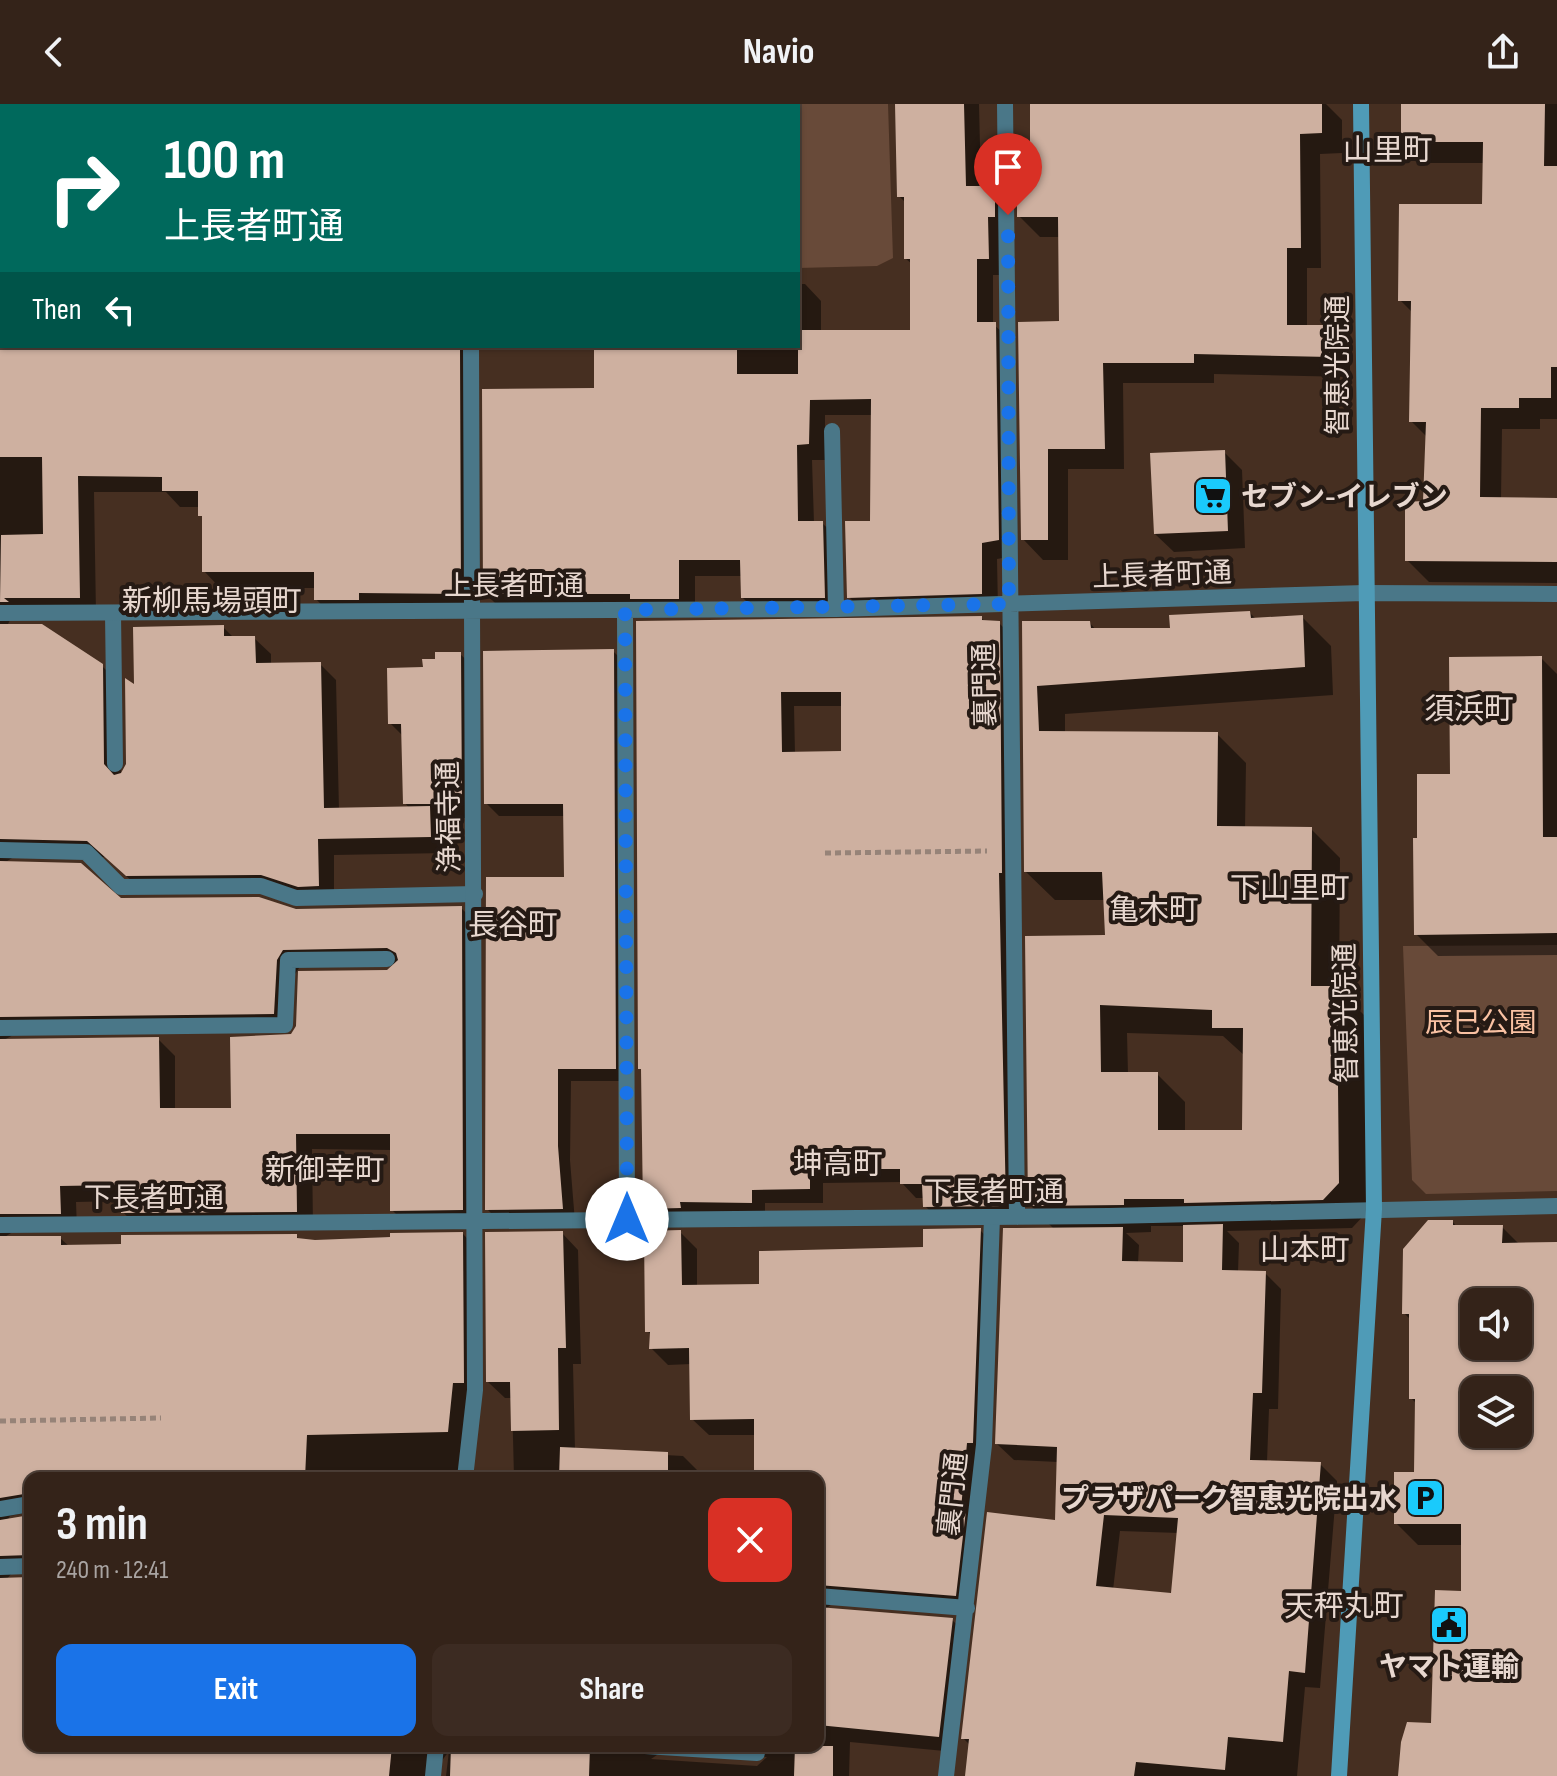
<!DOCTYPE html>
<html lang="en">
<head>
<meta charset="utf-8">
<style>
  :root { --surface:#342319; --page:#3c2b22; --text:#f1f3f6; --muted:#a9a4a2; --line:#4e4038; --accent:#1a73e8 }
  body { margin:0; font-family:"Sofia Sans Condensed","Noto Sans JP",sans-serif; background:var(--page); color:var(--text); height:100vh; display:flex; flex-direction:column; font-size:30px; white-space:nowrap }
  * { box-sizing:border-box; margin:0 }
  p { font-size:26px; color:var(--muted) }
  .icon { flex:none; width:44px; height:44px; fill:none; stroke:currentColor; stroke-width:2; stroke-linecap:round; stroke-linejoin:round }
  .map { position:relative; flex:1; overflow:hidden }
  .drawer { position:absolute; left:24px; top:1368px; width:800px; height:280px; display:flex; flex-direction:column; background:var(--surface); border-radius:16px; box-shadow:0 2px 6px #0004,0 0 0 2px var(--line) }
  .drawer>* { flex:none }
  .guide { position:absolute; left:0px; top:0px; width:800px; height:244px; box-shadow:0 2px 6px #0004,0 0 0 2px var(--line); background:#00695c; color:#fff; overflow:hidden }
  .tools { position:absolute; left:1460px; top:1184px; display:grid; gap:16px }
  .tools a { display:grid; place-items:center; width:72px; height:72px; border-radius:16px; background:var(--surface); box-shadow:0 2px 6px #0004,0 0 0 2px var(--line); font-size:40px }
  .pin { position:absolute; display:grid; place-items:center; width:68px; height:68px; color:#fff; margin:-82px -34px; border-radius:50% 50% 50% 0; rotate:-45deg; box-shadow:0 0 8px #0007 }
  .pin .icon { rotate:45deg }
  .me { position:absolute; width:88px; margin:-44px; rotate:0deg; stroke-linejoin:round; filter:drop-shadow(0 0 6px #0008) }
  .turn { display:flex; align-items:center; gap:28px; height:168px; padding:0 32px; font-size:36px }
  .turn .icon { width:104px; height:104px; stroke-width:2.5 }
  .turn b { display:block; font-size:56px; line-height:68px }
  .then { display:flex; align-items:center; height:76px; padding:0 32px; background:#0003; gap:16px; font-size:30px }
  .round { display:grid; place-items:center; flex:none; width:84px; height:84px; border-radius:16px; background:var(--page) }
  .headline { display:flex; align-items:center; justify-content:space-between; height:136px; padding:0 32px }
  h1 { font-size:48px; font-weight:700; line-height:60px }
  .primary-button { display:flex; gap:16px; margin-top:auto; padding:16px 32px }
  .primary-button a { flex:1; height:92px; border-radius:16px; background:var(--accent); color:#fff; font-size:32px; font-weight:700; line-height:92px; text-align:center }
  .primary-button a+a { background:var(--page); color:var(--text) }
  header { display:flex; justify-content:space-between; align-items:center; height:104px; padding:0 32px; background:var(--surface); font-size:36px; font-weight:700 }
  .map>svg:first-child { display:block }
</style>
</head>
<body>
<header><svg class="icon" aria-label="back" viewBox="0 0 24 24"><path d="M15 5l-7 7 7 7"/></svg>Navio<svg class="icon" aria-label="share" viewBox="0 0 24 24"><path d="M12 15V3M7 8l5-5 5 5M5 13v7h14v-7"/></svg></header>
<div class="map">
<svg width="1557" height="1672" viewBox="0 0 1557 1672">
  <rect width="100%" height="100%" fill="#462f21"/>
  <!-- green -->
  <path fill="#684a39" d="M 640,0 L 888,0 L 893,154 L 877,162 L 798,164 L 798,2 Z
    M 1557,841 L 1557,1087 L 1426,1090 L 1412,1076 L 1403,842 Z"/>
  <!-- shadow -->
  <path fill="#0007" fill-rule="evenodd" d="M 0,0 L 176,0 L 176,2 L 2,2 L 0,108 Z
    M 277,0 L 428,0 L 428,2 L 277,2 Z
    M 508,0 L 651,0 L 651,2 L 508,2 Z
    M 897,0 L 979,0 L 981,84 L 994,84 L 1011,100 L 1004,171 L 993,171 L 993,220 L 1012,237 L 1014,452 L 997,455 L 998,505 L 865,509 L 849,493 L 872,419 L 872,311 L 825,311 L 825,356 L 812,356 L 814,419 L 822,419 L 839,435 L 840,510 L 759,510 L 743,494 L 742,472 L 695,472 L 695,510 L 502,506 L 485,489 L 596,286 L 596,242 L 798,242 L 798,180 L 805,180 L 821,197 L 821,228 L 912,228 L 912,160 L 906,155 L 906,99 L 899,92 Z
    M 1032,0 L 1326,0 L 1342,16 L 1342,49 L 1320,50 L 1321,164 L 1307,164 L 1307,223 L 1329,223 L 1350,244 L 1350,273 L 1214,270 L 1214,279 L 1123,279 L 1124,365 L 1068,365 L 1068,456 L 1043,456 L 1023,435 L 1061,219 L 1061,133 L 1040,133 L 1019,112 L 1032,83 Z
    M 1403,0 L 1557,0 L 1557,315 L 1540,315 L 1540,325 L 1502,325 L 1501,395 L 1557,396 L 1557,479 L 1429,478 L 1407,456 L 1425,399 L 1427,333 L 1411,317 L 1413,209 L 1400,196 L 1484,102 L 1485,59 L 1425,59 L 1403,37 Z
    M 0,207 L 2,242 L 478,242 L 477,506 L 332,512 L 316,495 L 316,484 L 220,484 L 204,467 L 204,416 L 200,403 L 180,403 L 166,388 L 94,388 L 96,510 L 10,516 L 7,522 L 101,561 L 118,578 L 121,671 L 128,661 L 136,584 L 223,523 L 234,534 L 254,534 L 271,550 L 271,561 L 320,560 L 336,576 L 339,706 L 410,705 L 405,699 L 403,632 L 390,619 L 425,565 L 460,550 L 475,564 L 476,714 L 439,714 L 446,721 L 447,749 L 334,751 L 334,798 L 279,787 L 144,788 L 105,753 L 17,751 L 4,759 L 120,796 L 296,807 L 461,804 L 478,820 L 479,1122 L 409,1123 L 392,1106 L 392,1046 L 312,1045 L 313,1123 L 139,1125 L 123,1108 L 122,1097 L 76,1098 L 77,1125 L 16,1126 L 3,1134 L 60,1134 L 70,1143 L 296,1132 L 301,1137 L 463,1130 L 479,1147 L 461,1374 L 30,1374 L 30,1408 L 10,1412 L 7,1417 L 30,1412 L 30,1468 L 12,1469 L 6,1476 L 30,1474 L 30,1642 L 818,1642 L 818,1374 L 756,1374 L 756,1331 L 709,1331 L 692,1315 L 691,1260 L 668,1261 L 651,1244 L 652,1231 L 647,1227 L 680,1128 L 697,1145 L 697,1183 L 761,1182 L 925,1145 L 980,1126 L 996,1143 L 972,1508 L 836,1497 L 824,1506 L 952,1516 L 969,1532 L 955,1648 L 850,1638 L 849,1672 L 446,1672 L 449,1647 L 441,1658 L 440,1672 L 0,1672 ZM 400,860 L 292,932 L 233,1006 L 175,1006 L 175,952 L 158,935 L 2,937 L 17,929 L 290,926 L 293,873 L 301,861 ZM 663,1647 L 767,1653 L 757,1662 L 651,1655 Z
    M 1224,348 L 1242,366 L 1245,444 L 1174,448 L 1155,430 Z
    M 1250,509 L 1257,516 L 1302,513 L 1331,542 L 1333,591 L 1065,610 L 1065,629 L 1217,630 L 1246,659 L 1245,725 L 1311,725 L 1340,754 L 1339,886 L 1365,912 L 1367,1108 L 1352,1124 L 1227,1127 L 1239,1139 L 1238,1168 L 1265,1169 L 1281,1185 L 1278,1305 L 1269,1305 L 1267,1358 L 1320,1360 L 1337,1377 L 1320,1584 L 1305,1583 L 1297,1672 L 967,1672 L 970,1641 L 963,1634 L 1057,1419 L 1058,1358 L 1014,1356 L 997,1340 L 1054,1125 L 1030,1101 L 1107,833 L 1105,796 L 1055,796 L 1026,768 L 1024,519 L 1090,519 L 1096,526 L 1172,526 ZM 1127,929 L 1223,932 L 1245,952 L 1244,1028 L 1185,1028 L 1185,998 L 1157,970 L 1128,970 ZM 1151,1122 L 1185,1122 L 1185,1160 L 1138,1159 L 1139,1141 L 1126,1129 L 1151,1128 ZM 1120,1427 L 1179,1429 L 1173,1491 L 1113,1486 Z
    M 981,514 L 986,518 L 999,519 L 1013,533 L 1019,1115 L 939,1116 L 925,1102 L 924,1094 L 916,1094 L 901,1078 L 823,1079 L 823,1099 L 765,1099 L 765,1112 L 660,1118 L 645,1104 L 643,968 L 640,964 L 638,519 ZM 794,602 L 843,602 L 843,649 L 795,650 Z
    M 613,547 L 626,560 L 628,977 L 571,977 L 570,1056 L 575,1118 L 500,1118 L 487,1105 L 566,775 L 565,712 L 499,712 L 486,699 Z
    M 1541,554 L 1557,570 L 1557,851 L 1438,852 L 1416,830 L 1419,736 L 1452,672 Z
    M 1453,1118 L 1457,1123 L 1502,1123 L 1519,1140 L 1557,1140 L 1557,1672 L 1400,1672 L 1433,1621 L 1463,1489 L 1463,1441 L 1418,1441 L 1396,1419 L 1416,1370 L 1417,1300 L 1411,1294 L 1411,1216 L 1404,1209 ZM 1474,1198 L 1518,1198 L 1518,1242 L 1474,1242 ZM 1474,1286 L 1518,1286 L 1518,1330 L 1474,1330 Z
    M 562,1129 L 578,1146 L 581,1260 L 573,1260 L 575,1346 L 683,1352 L 700,1369 L 700,1374 L 514,1374 L 512,1294 L 505,1294 L 488,1278 Z"/>
  <!-- building -->
  <path fill="#ceb0a0" fill-rule="evenodd" d="M 895,0 L 964,0 L 966,82 L 995,82 L 995,113 L 988,113 L 989,155 L 977,155 L 977,218 L 996,218 L 999,436 L 982,439 L 982,490 L 847,494 L 845,417 L 870,417 L 871,295 L 810,296 L 809,340 L 797,341 L 798,417 L 823,417 L 825,494 L 741,494 L 740,456 L 679,456 L 679,495 L 630,495 L 630,490 L 483,490 L 482,285 L 594,284 L 594,246 L 661,246 L 661,243 L 737,243 L 737,270 L 798,270 L 798,226 L 910,226 L 910,155 L 904,155 L 904,93 L 897,93 Z
    M 1030,0 L 1322,0 L 1322,29 L 1300,30 L 1301,144 L 1287,144 L 1287,221 L 1330,221 L 1330,253 L 1194,250 L 1194,259 L 1103,259 L 1105,345 L 1048,345 L 1048,436 L 1021,436 L 1018,218 L 1059,217 L 1058,113 L 1017,113 L 1017,81 L 1030,81 Z
    M 1401,0 L 1545,0 L 1544,62 L 1557,62 L 1557,263 L 1551,263 L 1551,294 L 1519,294 L 1519,304 L 1481,304 L 1480,393 L 1557,394 L 1557,458 L 1405,457 L 1405,398 L 1423,397 L 1426,318 L 1409,318 L 1411,197 L 1398,197 L 1399,100 L 1482,100 L 1483,38 L 1401,38 Z
    M 0,242 L 460,244 L 461,490 L 359,489 L 359,496 L 314,496 L 314,468 L 202,468 L 202,412 L 198,412 L 198,387 L 162,387 L 162,373 L 78,372 L 80,494 L 4,494 L 9,498 L 0,498 L 1,431 L 43,430 L 42,353 L 0,353 Z
    M 1225,346 L 1228,427 L 1154,430 L 1150,349 Z
    M 1250,507 L 1251,514 L 1303,511 L 1305,563 L 1037,582 L 1039,627 L 1218,628 L 1217,722 L 1312,723 L 1311,882 L 1337,882 L 1339,1079 L 1323,1096 L 1184,1099 L 1184,1095 L 1124,1095 L 1124,1101 L 1028,1102 L 1025,832 L 1105,831 L 1102,768 L 1024,768 L 1022,517 L 1090,517 L 1091,524 L 1170,524 L 1169,511 ZM 1100,901 L 1212,906 L 1212,924 L 1243,924 L 1242,1026 L 1158,1026 L 1158,968 L 1101,968 Z
    M 982,512 L 982,516 L 1000,517 L 1002,769 L 999,769 L 1006,1102 L 923,1103 L 922,1080 L 900,1080 L 900,1065 L 810,1065 L 810,1085 L 752,1086 L 752,1099 L 680,1098 L 681,1104 L 643,1105 L 641,965 L 638,965 L 636,517 ZM 781,588 L 841,588 L 841,647 L 782,648 Z
    M 0,520 L 42,520 L 103,560 L 104,660 L 114,671 L 121,669 L 126,660 L 125,574 L 134,580 L 133,523 L 224,521 L 224,532 L 255,532 L 256,559 L 321,558 L 324,704 L 430,702 L 431,733 L 318,735 L 319,782 L 298,783 L 261,771 L 126,772 L 87,737 L 0,735 Z
    M 614,545 L 616,965 L 558,965 L 558,1042 L 563,1105 L 485,1106 L 486,773 L 564,773 L 563,700 L 484,700 L 483,547 Z
    M 435,548 L 461,548 L 462,700 L 403,700 L 401,620 L 388,620 L 387,564 L 423,563 L 422,555 L 435,555 Z
    M 1542,552 L 1543,733 L 1557,733 L 1557,829 L 1414,831 L 1413,734 L 1417,734 L 1417,670 L 1450,670 L 1449,553 Z
    M 0,757 L 81,759 L 121,794 L 259,793 L 296,805 L 462,802 L 463,1106 L 390,1107 L 390,1030 L 296,1030 L 297,1108 L 121,1109 L 120,1081 L 60,1082 L 61,1110 L 0,1110 L 0,935 L 159,933 L 160,1004 L 231,1004 L 230,933 L 291,930 L 296,922 L 298,867 L 387,866 L 398,856 L 396,849 L 387,844 L 283,846 L 277,856 L 274,910 L 0,913 Z
    M 1428,1116 L 1453,1116 L 1453,1121 L 1503,1121 L 1502,1139 L 1557,1138 L 1557,1672 L 1398,1672 L 1401,1638 L 1407,1618 L 1431,1619 L 1435,1486 L 1461,1487 L 1461,1420 L 1394,1420 L 1394,1368 L 1414,1368 L 1415,1295 L 1409,1295 L 1409,1210 L 1402,1210 L 1403,1145 ZM 1474,1198 L 1518,1198 L 1518,1242 L 1474,1242 ZM 1474,1286 L 1518,1286 L 1518,1330 L 1474,1330 Z
    M 1223,1120 L 1222,1166 L 1266,1167 L 1262,1289 L 1253,1289 L 1250,1356 L 1321,1358 L 1305,1569 L 1289,1567 L 1283,1638 L 1228,1633 L 1225,1666 L 1136,1658 L 1134,1672 L 965,1672 L 969,1635 L 961,1635 L 987,1408 L 1055,1416 L 1057,1343 L 995,1340 L 1003,1124 L 1123,1123 L 1122,1157 L 1183,1158 L 1183,1121 ZM 1104,1411 L 1178,1414 L 1171,1489 L 1096,1482 Z
    M 981,1124 L 973,1339 L 967,1339 L 961,1405 L 966,1406 L 956,1492 L 818,1481 L 818,1374 L 754,1374 L 754,1315 L 690,1316 L 689,1244 L 649,1245 L 650,1228 L 645,1228 L 644,1127 L 681,1126 L 682,1181 L 759,1180 L 759,1147 L 923,1143 L 923,1125 Z
    M 563,1127 L 566,1244 L 558,1244 L 559,1326 L 511,1327 L 510,1278 L 486,1278 L 485,1128 Z
    M 463,1128 L 464,1279 L 453,1279 L 448,1328 L 307,1331 L 305,1374 L 30,1374 L 30,1389 L 0,1394 L 0,1132 L 61,1132 L 61,1141 L 121,1140 L 121,1131 L 297,1130 L 297,1134 L 315,1136 L 390,1133 L 390,1129 Z
    M 560,1343 L 668,1348 L 668,1374 L 559,1374 Z
    M 30,1411 L 30,1451 L 0,1452 L 0,1416 Z
    M 30,1473 L 30,1642 L 392,1642 L 389,1672 L 0,1672 L 0,1474 Z
    M 818,1503 L 953,1514 L 939,1633 L 818,1621 Z
    M 451,1642 L 590,1643 L 589,1672 L 450,1672 Z
    M 795,1642 L 833,1642 L 833,1672 L 794,1672 Z"/>
  <g fill="none" stroke-linecap="round" stroke-linejoin="round">
    <!-- path -->
    <path stroke="#968378" stroke-width="5" stroke-dasharray="6 4" stroke-linecap="butt" d="M 825,749 L 987,747
      M 0,1317 L 161,1314"/>
    <!-- lane -->
    <path stroke="#4a7788" stroke-width="16" d="M 0,179 L 2,179
      M 113,510 L 115,660
      M 0,746 L 86,748 L 121,783 L 261,782 L 296,794 L 475,790
      M 0,924 L 285,921 L 288,856 L 387,855
      M 0,1405 L 30,1400
      M 0,1463 L 30,1462
      M 818,1492 L 967,1504
      M 645,1642 L 757,1649
      M 946,1672 L 984,1341 L 992,1113"/>
    <!-- street -->
    <path stroke="#4a7788" stroke-width="16" d="M 1005,0 L 1017,1113
      M 471,2 L 471,0
      M 832,327 L 836,505
      M 625,506 L 627,1115
      M 0,509 L 836,505 L 1364,489 L 1557,490
      M 0,1121 L 1109,1112 L 1557,1102
      M 465,1374 L 475,1286 L 471,242
      M 433,1672 L 436,1642"/>
    <!-- secondary -->
    <path stroke="#4f9bb7" stroke-width="16" d="M 1339,1672 L 1374,1105 L 1361,0"/>
  </g>
  <g fill="none" stroke-linecap="round" stroke-linejoin="round">
    <!-- route -->
    <path stroke="#1a73e8" stroke-width="14" stroke-dasharray="0 25.2" d="M 627,1115 L 625,506 L 1009,500 L 1008,111"/>
  </g>
  <!-- icons -->
  <defs>
    <symbol id="supermarket-square" viewBox="-11 -11 22 22"><rect x="-9" y="-9" width="18" height="18" rx="4" fill="#1acafc" stroke="#251a14"/><path d="M-6-5.5h2.5l.6 2H6L4.5 2H-2.5L-4.4-4H-6ZM-1.5 3.2a1.3 1.3 0 1 0 .1 0ZM3 3.2a1.3 1.3 0 1 0 .1 0Z" fill="#111"/></symbol>
    <symbol id="parking-square" viewBox="-11 -11 22 22"><rect x="-9" y="-9" width="18" height="18" rx="4" fill="#1acafc" stroke="#251a14"/><path d="M-3.5-5.5H1a3.5 3.5 0 0 1 0 7H-1V5.5H-3.5ZM-1-3.4V-.6H.8a1.4 1.4 0 0 0 0-2.8Z" fill="#111"/></symbol>
    <symbol id="civic-square" viewBox="-11 -11 22 22"><rect x="-9" y="-9" width="18" height="18" rx="4" fill="#1acafc" stroke="#251a14"/><path d="M-.6-6.5H3V-4.5H.6V-3L4-1V1h2V6H-6V1h2V-1L-.6-3ZM-1.2 2.5V6h2.4V2.5Z" fill="#111"/></symbol>
  </defs>
  <g fill-rule="evenodd">
    <use href="#supermarket-square" x="1191" y="370" width="44" height="44"/>
    <use href="#parking-square" x="1403" y="1372" width="44" height="44"/>
    <use href="#civic-square" x="1427" y="1499" width="44" height="44"/>
  </g>
  <g text-anchor="middle" stroke-width="8" stroke-linejoin="round" paint-order="stroke">
    <!-- street labels -->
    <g font-size="28" fill="#e7d7cf" stroke="#251a14">
      <text transform="translate(1337 261) rotate(-90)" y="10">智恵光院通</text>
      <text transform="translate(1162 470) rotate(-2)" y="10">上長者町通</text>
      <text x="514" y="491">上長者町通</text>
      <text transform="translate(984 581) rotate(-91)" y="10">裏門通</text>
      <text transform="translate(448 713) rotate(-91)" y="10">浄福寺通</text>
      <text transform="translate(1345 909) rotate(-91)" y="10">智恵光院通</text>
      <text x="994" y="1097">下長者町通</text>
      <text x="154" y="1103">下長者町通</text>
      <text transform="translate(952 1390) rotate(-84)" y="10">裏門通</text>
    </g>
    <!-- poi labels -->
    <g font-size="28" font-weight="bold" fill="#e7d7cf" stroke="#251a14" text-anchor="start">
      <text x="1241" y="402">セブン-イレブン</text>
      <text x="1397" y="1404" text-anchor="end">プラザパーク智恵光院出水</text>
      <text x="1449" y="1572" text-anchor="middle">ヤマト運輸</text>
    </g>
    <!-- park labels -->
    <g font-size="28" fill="#f9c1a2" stroke="#251a14">
      <text x="1481" y="928">辰巳公園</text>
    </g>
    <!-- neighbourhood labels -->
    <g font-size="30" fill="#e7d7cf" stroke="#251a14">
      <text x="1388" y="56">山里町</text>
      <text x="212" y="507">新柳馬場頭町</text>
      <text x="1469" y="615">須浜町</text>
      <text x="1290" y="794">下山里町</text>
      <text x="1154" y="816">亀木町</text>
      <text x="513" y="831">長谷町</text>
      <text x="838" y="1070">坤高町</text>
      <text x="325" y="1076">新御幸町</text>
      <text x="1305" y="1156">山本町</text>
      <text x="1344" y="1512">天秤丸町</text>
    </g>
  </g>
</svg>
<div class="tools">
<a><svg class="icon" aria-label="sound" viewBox="0 0 24 24"><path d="M4 9h4l5-4v14l-5-4H4zM17 9q2 3 0 6"/></svg></a>
<a><svg class="icon" aria-label="layers" viewBox="0 0 24 24"><path d="M12 4l9 5-9 5-9-5zM3 14l9 5 9-5"/></svg></a>
</div>
<div class="pin" style="left:1008px;top:111px;background:#d93025"><svg class="icon" aria-label="arrive" viewBox="0 0 24 24"><path d="M6 21V4h12l-3 4 3 4H6"/></svg></div>
<svg class="me" style="left:627px;top:1115px" viewBox="-20 -20 40 40"><circle r="19" fill="#fff"/><path d="M0-13L10 11 0 6-10 11z" fill="#1a73e8"/></svg>
<div class="guide">
<div class="turn"><svg class="icon" aria-label="right" viewBox="0 0 24 24"><path d="M7 20v-9h11M14 6l5 5-5 5"/></svg><div><b>100 m</b>上長者町通</div></div>
<div class="then">Then<svg class="icon" aria-label="left" viewBox="0 0 24 24"><path d="M17 20v-9H6M10 6l-5 5 5 5"/></svg></div>
</div>
<section class="drawer">
<div class="headline"><div><h1>3 min</h1><p>240 m · 12:41</p></div><a class="round" style="background:#d93025;color:#fff"><svg class="icon" aria-label="close" viewBox="0 0 24 24"><path d="M6 6l12 12M18 6L6 18"/></svg></a></div>
<div class="primary-button"><a>Exit</a><a>Share</a></div>
</section>
</div>
</body>
</html>
